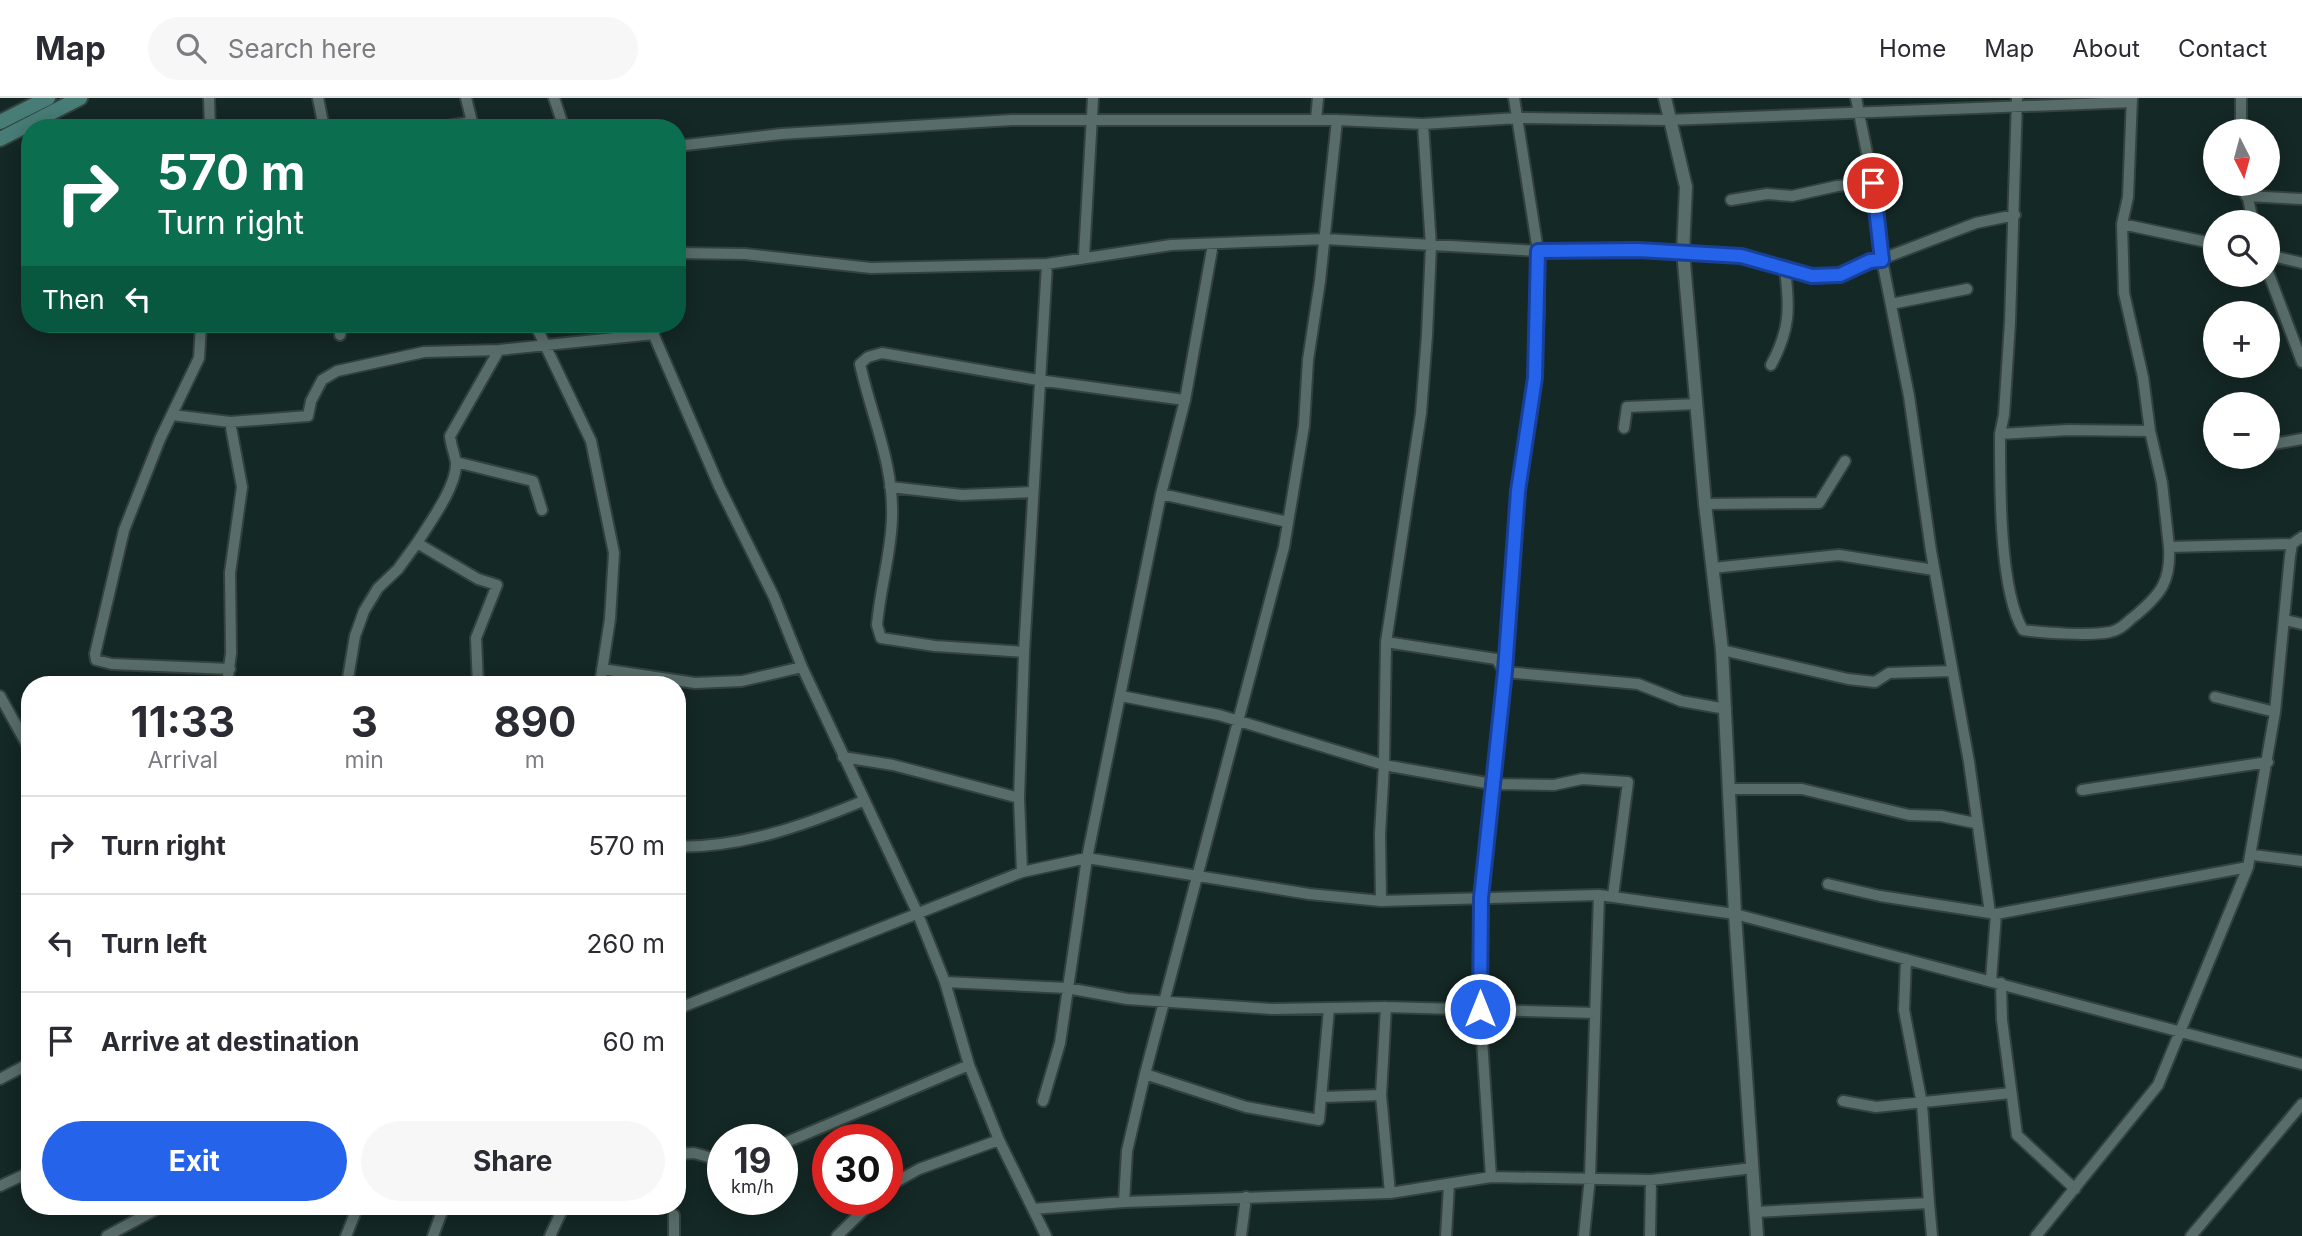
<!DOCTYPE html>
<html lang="en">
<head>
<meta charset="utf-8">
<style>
  :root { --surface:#fff; --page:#f7f7f7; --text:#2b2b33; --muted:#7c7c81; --line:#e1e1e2; --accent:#2563eb }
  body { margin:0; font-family:Inter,sans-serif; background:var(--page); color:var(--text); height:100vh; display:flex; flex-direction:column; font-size:26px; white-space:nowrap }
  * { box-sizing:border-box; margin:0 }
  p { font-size:23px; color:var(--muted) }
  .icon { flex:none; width:38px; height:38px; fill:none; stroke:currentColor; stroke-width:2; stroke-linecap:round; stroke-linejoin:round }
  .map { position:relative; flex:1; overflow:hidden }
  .sheet { position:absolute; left:21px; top:578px; width:665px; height:539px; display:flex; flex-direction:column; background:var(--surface); border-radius:28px; box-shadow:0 4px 18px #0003 }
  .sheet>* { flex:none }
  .guide { position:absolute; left:21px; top:21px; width:665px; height:214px; border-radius:28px; box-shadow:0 4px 18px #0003; background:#0b6e4f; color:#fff; overflow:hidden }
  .needle { width:46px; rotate:174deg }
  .buttons { position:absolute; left:2203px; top:21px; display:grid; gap:14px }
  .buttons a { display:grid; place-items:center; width:77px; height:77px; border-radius:50%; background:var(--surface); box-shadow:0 4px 18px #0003; font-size:35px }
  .speed { position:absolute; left:707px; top:1026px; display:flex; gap:14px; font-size:35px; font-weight:700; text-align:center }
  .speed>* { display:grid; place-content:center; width:91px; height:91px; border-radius:50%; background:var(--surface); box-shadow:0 4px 18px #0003; line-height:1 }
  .speed small { font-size:18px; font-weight:400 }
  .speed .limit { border:10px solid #d22; background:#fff; color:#111 }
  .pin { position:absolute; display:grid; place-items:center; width:60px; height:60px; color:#fff; margin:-30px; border:4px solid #fff; border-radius:50%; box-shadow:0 2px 7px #0007 }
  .me { position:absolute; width:77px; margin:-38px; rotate:0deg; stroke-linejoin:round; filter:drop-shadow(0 0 5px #0008) }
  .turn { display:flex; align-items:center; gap:24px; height:147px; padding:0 21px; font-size:32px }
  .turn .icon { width:91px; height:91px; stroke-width:2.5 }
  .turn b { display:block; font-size:49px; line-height:60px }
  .then { display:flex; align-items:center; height:66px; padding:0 21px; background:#0003; gap:14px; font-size:26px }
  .eta { display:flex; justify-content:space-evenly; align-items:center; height:119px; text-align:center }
  .eta b { font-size:42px; font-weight:700; line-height:49px }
  .primary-button { display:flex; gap:14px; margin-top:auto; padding:14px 21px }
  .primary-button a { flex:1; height:80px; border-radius:42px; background:var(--accent); color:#fff; font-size:28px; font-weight:700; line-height:80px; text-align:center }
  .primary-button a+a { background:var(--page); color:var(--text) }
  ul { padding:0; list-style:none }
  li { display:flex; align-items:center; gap:21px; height:98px; padding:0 21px; border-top:2px solid var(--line) }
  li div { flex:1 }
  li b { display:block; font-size:26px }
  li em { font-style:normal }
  header { display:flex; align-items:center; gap:42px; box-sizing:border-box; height:98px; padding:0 35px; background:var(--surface); border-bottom:2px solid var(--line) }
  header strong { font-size:33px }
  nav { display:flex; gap:38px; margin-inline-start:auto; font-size:24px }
  .search { width:490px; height:63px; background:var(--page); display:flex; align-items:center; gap:18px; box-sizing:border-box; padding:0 24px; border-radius:38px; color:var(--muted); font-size:26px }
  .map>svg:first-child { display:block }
</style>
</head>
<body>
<header>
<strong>Map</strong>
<div class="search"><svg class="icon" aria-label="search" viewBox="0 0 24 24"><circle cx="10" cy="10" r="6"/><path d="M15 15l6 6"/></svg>Search here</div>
<nav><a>Home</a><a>Map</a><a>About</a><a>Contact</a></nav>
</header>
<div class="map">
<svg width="2302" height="1138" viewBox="0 0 2302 1138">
  <rect width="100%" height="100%" fill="#142825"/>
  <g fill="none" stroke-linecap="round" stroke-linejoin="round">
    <defs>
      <path id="minor" d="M 209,0 L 210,30
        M 318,0 L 324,30
        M 466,0 L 473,28
        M 554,0 L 564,30
        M 1856,0 L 1873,85 L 1882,162 L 1909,298 L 1931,453 L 1969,664 L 1990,815 L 1996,816 L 1991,882
        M 2017,0 L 2010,224 L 2004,317 L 2000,336 L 2068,332 L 2150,333
        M 2132,0 L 2128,99 L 2122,126 L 2124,195 L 2143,279 L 2150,333 L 2162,385 L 2169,449 L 2292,446
        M 1316,22 L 1318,0
        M 436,30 L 472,24
        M 2241,33 L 2241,0
        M 677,48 L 781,36 L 1012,22 L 1337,22 L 1423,26 L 1517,20 L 1668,22 L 2132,4
        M 2245,86 L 2253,124
        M 2246,98 L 2302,101
        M 1731,102 L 1767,96 L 1792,98 L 1837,88 L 1873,85
        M 2122,126 L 2216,146
        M 677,155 L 745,156 L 871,170 L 1047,166 L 1171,147 L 1325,141 L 1538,153 L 1683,153 L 1741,158 L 1812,178 L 1840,177 L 1976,125 L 2015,117
        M 2268,157 L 2302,165
        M 1084,158 L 1093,0
        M 2268,174 L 2302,264
        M 1891,206 L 1967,191
        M 201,226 L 199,260 L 160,341 L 124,432 L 95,556 L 96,562 L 112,566 L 230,571
        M 535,226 L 591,343 L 614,455 L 610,521 L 600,586
        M 649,226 L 719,388 L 774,499 L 802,569 L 917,814 L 945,884 L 969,967 L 999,1042 L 1046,1138
        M 340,237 L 342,226
        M 1771,267 C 1790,232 1790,210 1785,172
        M 172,317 L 230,324 L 308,318 L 311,303 L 322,282 L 337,273 L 424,254 L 499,252 L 654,236
        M 1624,330 L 1627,309 L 1697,306
        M 2000,336 C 2000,386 1999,492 2023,532 C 2044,535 2090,538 2110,534 C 2123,531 2126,524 2136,517 C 2161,496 2171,483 2169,449
        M 2268,347 L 2302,341
        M 456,364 L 533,383 L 542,412
        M 890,389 L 962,397 L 1033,394
        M 1161,396 L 1288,424
        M 1705,406 L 1819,405 L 1845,363
        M 417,445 C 429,426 457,388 456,365 C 455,357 451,348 450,338 L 499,252
        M 1713,470 L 1839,457 L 1934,472
        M 2285,522 L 2302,526
        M 1386,544 L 1496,561 L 1505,574 L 1638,586 L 1681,603 L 1726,611
        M 1722,552 L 1848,581 L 1875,584 L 1889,575 L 1951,573
        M 1024,554 L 935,548 L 881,540 L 877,527 C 880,491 891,456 892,420 C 894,366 871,317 860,266 L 868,259 L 882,255 L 1038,282 L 1185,302
        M 602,571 L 695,585 L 742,583 L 802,569
        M 227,586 L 231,555 L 230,475 L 242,389 L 230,324
        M 347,586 L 355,538 L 364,513 L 378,490 L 398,471 L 417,445 L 478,481 L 497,487 L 476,540 L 478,586
        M 0,598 L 30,652
        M 1121,598 L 1219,617 L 1384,667 L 1492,686 L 1554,687 L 1582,681 L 1628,684 L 1613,798
        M 2215,599 L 2275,614
        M 843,659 L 893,667 L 1019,700
        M 1730,691 L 1802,691 L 1909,717 L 1941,718 L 1975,725
        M 2082,692 L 2268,664
        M 677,749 C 743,749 803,728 863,703
        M 2253,757 L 2302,763
        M 1022,774 L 1019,700 L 1024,554 L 1047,166
        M 1828,786 L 1880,798 L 1990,815
        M 1381,803 L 1380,736 L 1384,667 L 1386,544 L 1421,315 L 1427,237 L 1431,148 L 1423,26
        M 1996,816 L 2248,769
        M 945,884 L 1067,890 L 1127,901 L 1272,911 L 1386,909 L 1595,915
        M 2001,885 L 2002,922 L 2017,1037 L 2075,1091
        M 1386,909 L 1381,997 L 1390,1095
        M 677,911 L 1022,774 L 1087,760 L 1309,796 L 1381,803 L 1599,797 L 1735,816 L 2302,966
        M 1145,976 L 1246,1009 L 1319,1022 L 1329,911
        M 0,981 L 30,965
        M 1323,999 L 1381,997
        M 1043,1003 L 1060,945 L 1087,760 L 1161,396 L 1185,302 L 1213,146
        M 1843,1003 L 1876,1009 L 2011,995
        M 782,1046 L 969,967
        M 677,1056 L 694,1055 L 723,1063
        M 1491,1079 L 1480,911 L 1481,800 L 1505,574 L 1518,393 L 1535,280 L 1539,213 L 1538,153 L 1514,0
        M 0,1088 L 30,1074
        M 887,1089 L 919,1071 L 999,1042
        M 1124,1104 L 1127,1053 L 1145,976 L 1284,449 L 1304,328 L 1308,262 L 1320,183 L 1337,22
        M 1929,1105 L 1932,1138
        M 1033,1111 L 1124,1104 L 1390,1095 L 1491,1079 L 1651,1082 L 1753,1070
        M 1756,1114 L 1929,1105 L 1922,1006 L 1904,912 L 1906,861
        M 674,1117 L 674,1138
        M 107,1138 L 162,1108
        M 346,1138 L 358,1108
        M 433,1138 L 444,1108
        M 550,1138 L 564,1108
        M 837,1138 L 875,1101
        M 1241,1138 L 1246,1099
        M 1446,1138 L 1449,1087
        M 1584,1138 L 1590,1079 L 1599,797
        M 1650,1138 L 1651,1082
        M 2036,1138 L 2158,987 L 2248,769 L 2275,614 L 2290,458 L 2292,446 L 2302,439
        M 2191,1138 L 2302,1006"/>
      <path id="tertiary" d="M 1665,0 L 1686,89 L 1683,153 L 1705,406 L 1722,552 L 1735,816 L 1757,1138"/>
      <path id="secondary" d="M 0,24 L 48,0
        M 0,41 L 80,0"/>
    </defs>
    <!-- minor casing -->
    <use href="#minor" stroke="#33413f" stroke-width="14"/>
    <!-- tertiary casing -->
    <use href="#tertiary" stroke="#33413f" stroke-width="16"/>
    <!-- secondary casing -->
    <use href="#secondary" stroke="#33413f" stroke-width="18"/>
    <!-- minor -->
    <use href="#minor" stroke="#586d69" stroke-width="10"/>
    <!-- tertiary -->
    <use href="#tertiary" stroke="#586d69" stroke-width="12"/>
    <!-- secondary -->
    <use href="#secondary" stroke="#487c76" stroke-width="14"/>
  </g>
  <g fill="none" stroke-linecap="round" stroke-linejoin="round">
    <defs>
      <path id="route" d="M 1480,911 L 1481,800 L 1505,573 L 1518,393 L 1535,280 L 1538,153 L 1638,152 L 1741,158 L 1812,178 L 1840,177 L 1870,163 L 1882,162 L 1873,85"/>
    </defs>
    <!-- route casing -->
    <use href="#route" stroke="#184099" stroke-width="18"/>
    <!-- route -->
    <use href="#route" stroke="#2563eb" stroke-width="12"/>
  </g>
</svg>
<div class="buttons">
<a><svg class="needle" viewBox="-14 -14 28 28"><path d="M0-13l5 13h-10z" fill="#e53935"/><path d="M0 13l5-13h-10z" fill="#7c7c81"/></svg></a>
<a><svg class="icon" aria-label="search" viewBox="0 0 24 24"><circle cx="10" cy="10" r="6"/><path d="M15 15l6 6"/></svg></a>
<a>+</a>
<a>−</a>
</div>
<div class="speed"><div>19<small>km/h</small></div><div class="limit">30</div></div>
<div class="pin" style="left:1873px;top:85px;background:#d93025"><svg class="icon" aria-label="arrive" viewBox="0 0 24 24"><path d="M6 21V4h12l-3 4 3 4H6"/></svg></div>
<svg class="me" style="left:1480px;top:911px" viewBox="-20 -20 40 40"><circle r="17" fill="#2563eb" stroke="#fff" stroke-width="3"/><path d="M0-11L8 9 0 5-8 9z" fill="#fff"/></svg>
<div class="guide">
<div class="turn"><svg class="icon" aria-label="right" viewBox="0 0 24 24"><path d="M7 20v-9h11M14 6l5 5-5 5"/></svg><div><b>570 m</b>Turn right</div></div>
<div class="then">Then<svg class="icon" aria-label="left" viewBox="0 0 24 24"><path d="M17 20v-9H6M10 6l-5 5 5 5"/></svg></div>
</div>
<section class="sheet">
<div class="eta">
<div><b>11:33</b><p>Arrival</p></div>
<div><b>3</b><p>min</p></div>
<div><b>890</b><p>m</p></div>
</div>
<ul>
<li><svg class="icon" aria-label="right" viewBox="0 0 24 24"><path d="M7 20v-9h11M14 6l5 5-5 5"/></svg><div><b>Turn right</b></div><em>570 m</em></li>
<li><svg class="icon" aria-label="left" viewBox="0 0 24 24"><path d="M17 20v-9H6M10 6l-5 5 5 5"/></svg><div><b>Turn left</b></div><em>260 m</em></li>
<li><svg class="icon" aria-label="arrive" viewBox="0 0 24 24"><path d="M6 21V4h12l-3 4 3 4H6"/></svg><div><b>Arrive at destination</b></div><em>60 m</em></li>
</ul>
<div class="primary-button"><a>Exit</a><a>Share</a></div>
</section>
</div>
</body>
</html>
